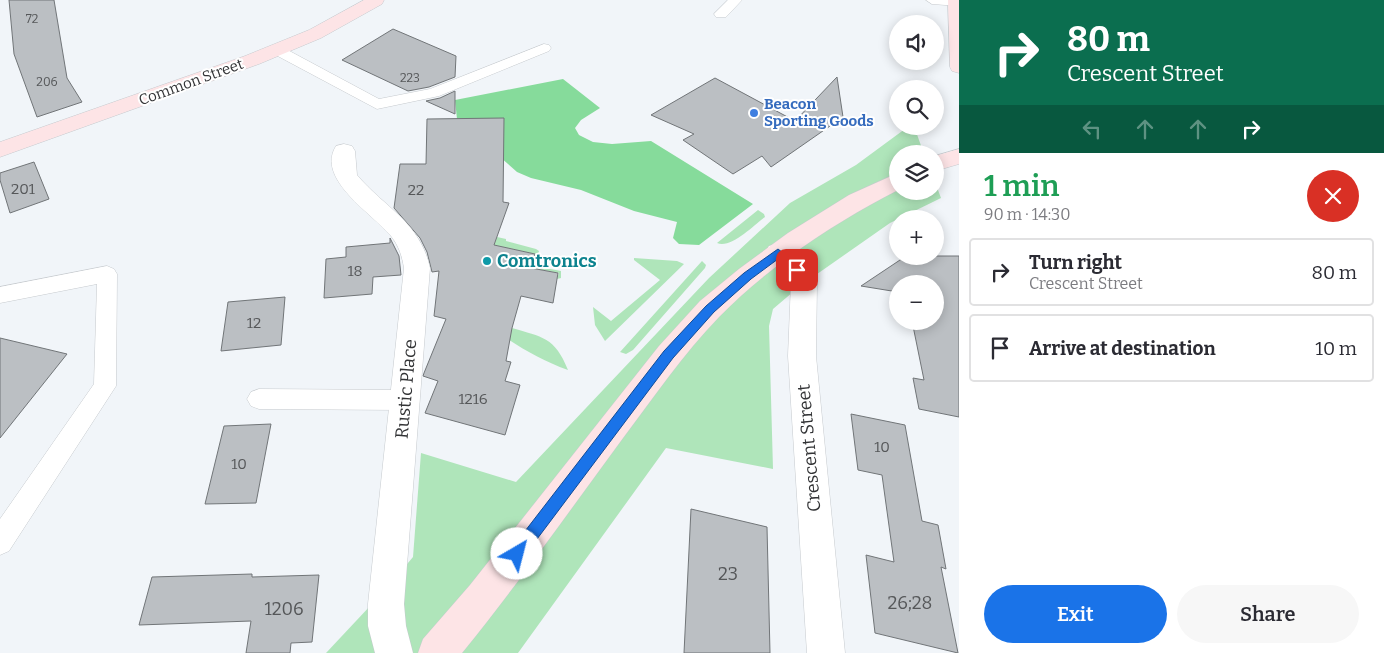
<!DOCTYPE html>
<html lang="en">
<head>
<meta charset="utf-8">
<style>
  :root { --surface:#fff; --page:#f7f7f7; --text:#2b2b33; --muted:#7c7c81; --line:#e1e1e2; --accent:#1a73e8 }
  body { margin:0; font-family:Bitter,serif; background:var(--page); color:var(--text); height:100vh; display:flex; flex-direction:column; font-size:19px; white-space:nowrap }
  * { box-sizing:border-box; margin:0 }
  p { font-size:16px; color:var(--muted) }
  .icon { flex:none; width:28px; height:28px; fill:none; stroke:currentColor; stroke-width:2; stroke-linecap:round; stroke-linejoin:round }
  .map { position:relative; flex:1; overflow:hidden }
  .sheet { display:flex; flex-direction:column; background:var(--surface); width:425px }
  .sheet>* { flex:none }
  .banner { background:#0b6e4f; color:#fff; overflow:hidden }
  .fabs { position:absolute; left:889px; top:15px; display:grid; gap:10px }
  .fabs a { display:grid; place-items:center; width:55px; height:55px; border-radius:50%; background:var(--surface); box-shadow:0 2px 12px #0003; font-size:25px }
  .pin { position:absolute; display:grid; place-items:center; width:42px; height:42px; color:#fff; margin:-21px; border-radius:10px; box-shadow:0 2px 8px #0006 }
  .me { position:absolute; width:55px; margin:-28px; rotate:37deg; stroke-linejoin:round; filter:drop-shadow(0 0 4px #0008) }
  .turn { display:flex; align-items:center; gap:18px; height:105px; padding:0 25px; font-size:22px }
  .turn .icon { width:65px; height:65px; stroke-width:2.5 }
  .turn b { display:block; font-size:35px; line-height:42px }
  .lanes { display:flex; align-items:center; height:48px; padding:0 25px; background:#0003; justify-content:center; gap:25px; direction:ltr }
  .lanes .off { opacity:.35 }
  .round { display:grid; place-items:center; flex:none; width:52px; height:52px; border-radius:26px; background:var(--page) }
  .head { display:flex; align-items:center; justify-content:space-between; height:85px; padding:0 25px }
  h1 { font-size:30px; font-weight:600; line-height:38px; color:#1e9e55 }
  .button { display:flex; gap:10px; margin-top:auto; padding:10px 25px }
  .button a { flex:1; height:58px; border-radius:30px; background:var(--accent); color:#fff; font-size:20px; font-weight:600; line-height:58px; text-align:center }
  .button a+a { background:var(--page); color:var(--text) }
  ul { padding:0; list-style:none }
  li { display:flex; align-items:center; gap:15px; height:68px; margin:0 10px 8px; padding:0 15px; border:2px solid var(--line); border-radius:5px }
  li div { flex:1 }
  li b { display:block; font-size:19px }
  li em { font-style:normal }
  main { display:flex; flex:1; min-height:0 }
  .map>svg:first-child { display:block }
</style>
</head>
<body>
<main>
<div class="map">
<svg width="959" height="653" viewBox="0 0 959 653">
  <rect width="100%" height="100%" fill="#f1f5f9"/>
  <!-- green -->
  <path fill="#afe5ba" d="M 909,126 L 914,126 L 924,154 L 898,154 L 898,191 L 935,191 L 935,182 L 941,198 L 890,223 L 800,286 L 773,309 L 769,326 L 773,469 L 666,448 L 518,653 L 326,653 L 386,589 L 413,557 L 421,453 L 516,482 L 709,278 L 790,203 L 856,165 Z
    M 758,210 L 764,214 L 765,217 C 754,225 731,249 717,243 Z
    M 497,237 L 506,239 L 506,241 L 536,249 L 539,251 L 535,266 L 561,271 L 561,278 L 557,279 L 559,273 L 531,268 L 535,254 L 494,245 Z
    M 634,258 L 677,261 L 684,264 L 605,341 L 595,325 L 593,307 L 611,321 L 660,280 L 634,260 Z
    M 702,261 L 706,265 L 705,268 L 633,350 L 626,354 L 620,352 Z
    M 512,328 C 542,337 555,337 568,370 C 540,360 517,346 493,329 Z"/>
  <!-- forest -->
  <path fill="#86db9b" d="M 563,79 L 600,108 L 581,120 L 575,128 L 579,135 L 593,142 L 612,144 L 651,141 L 753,204 L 699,245 L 679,244 L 673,238 L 677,222 L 634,211 L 581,190 L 531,178 L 517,172 L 457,119 L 455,100 Z"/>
  <!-- building -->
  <path fill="#bbbfc3" stroke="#717578" d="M 9,0 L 54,0 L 67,78 L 82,102 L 37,117 L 14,54 Z
    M 393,29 L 456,56 L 455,77 L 429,87 L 408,91 L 342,60 Z
    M 837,77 L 843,117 L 771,167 L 762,156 L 733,174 L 683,140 L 694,134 L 651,115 L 715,78 L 795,121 Z
    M 455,91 L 455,114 L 426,101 L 440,98 Z
    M 504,118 L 503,202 L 509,203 L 494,245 L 535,254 L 531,268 L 558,273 L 553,303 L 521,296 L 512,328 L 506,361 L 511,362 L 505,381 L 520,385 L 505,435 L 425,413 L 438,381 L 423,376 L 424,373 L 446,319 L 434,316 L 439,271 L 432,272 L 427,252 L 420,238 L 394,208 L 400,164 L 426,164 L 427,119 Z
    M 34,162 L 49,199 L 10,213 L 0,180 L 0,173 Z
    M 390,238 L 399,256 L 401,275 L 373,277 L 372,294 L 324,298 L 326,259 L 346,257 L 346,247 L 390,243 Z
    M 906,256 L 959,256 L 959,417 L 919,409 L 913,378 L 924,380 L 912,321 L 935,321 L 935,284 L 898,284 L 898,292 L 861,286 Z
    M 285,297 L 281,345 L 221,351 L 228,302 Z
    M 0,338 L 67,354 L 0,438 Z
    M 851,414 L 905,425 L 922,521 L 938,525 L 946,569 L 941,567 L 958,653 L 875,633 L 866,555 L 894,562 L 882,475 L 858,470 Z
    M 271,424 L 256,503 L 205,504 L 224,426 Z
    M 691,509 L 767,527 L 770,653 L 684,653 Z
    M 252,574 L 252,577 L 319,575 L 312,642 L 291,643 L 290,653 L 246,653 L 251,621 L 139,625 L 152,577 Z"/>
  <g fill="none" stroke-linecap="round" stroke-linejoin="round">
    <defs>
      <path id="lane" d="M 728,0 L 742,0 L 726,17 L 716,17 L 714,14 Z
        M 926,0 L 959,0 L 959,6 L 932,4 Z
        M 544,44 L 549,45 L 551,48 L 549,51 L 439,96 L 377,109 L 272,53 L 270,50 L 272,47 L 282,47 L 379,99 L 430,89 Z
        M 107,266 L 114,269 L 117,274 L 116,386 L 9,551 L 0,555 L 0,519 L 94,384 L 97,284 L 0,303 L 0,287 Z
        M 259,389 L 404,390 L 412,393 L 416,400 L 412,407 L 404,410 L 259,409 L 251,406 L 247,399 L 251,392 Z"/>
      <path id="street" d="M 344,144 L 352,146 L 355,151 L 357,175 C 385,208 420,222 430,268 L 404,604 L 406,626 L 413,653 L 375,653 L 368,626 L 368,604 L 404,268 C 402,256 399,246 391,236 C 373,214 315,179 336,146 Z
        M 778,244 L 787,246 L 806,263 L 817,281 L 816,356 L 845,653 L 807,653 L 788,356 L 791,282 L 769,260 L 765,253 L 769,246 Z"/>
      <path id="secondary" d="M 364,0 L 384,0 L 382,4 L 321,38 L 259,64 L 0,157 L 0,142 L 245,56 L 309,30 Z
        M 948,0 L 959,0 L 959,73 L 952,71 L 950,67 Z
        M 959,149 L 959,164 L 935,171 L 935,156 Z
        M 898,173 L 898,190 C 834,223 770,265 719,317 C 683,354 654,397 623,438 C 570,510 518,584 462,653 L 418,653 L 423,639 L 470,585 L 659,346 L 700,301 L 739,269 L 788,233 L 849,195 Z"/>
    </defs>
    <!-- lane casing -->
    <use href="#lane" stroke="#c6cace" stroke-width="1"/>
    <!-- street casing -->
    <use href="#street" stroke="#c6cace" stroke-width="1"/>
    <!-- secondary casing -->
    <use href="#secondary" stroke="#c6cace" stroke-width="1"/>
    <!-- lane -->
    <use href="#lane" fill="#fff" fill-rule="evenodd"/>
    <!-- street -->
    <use href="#street" fill="#fff" fill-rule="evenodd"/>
    <!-- secondary -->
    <use href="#secondary" fill="#fde4e6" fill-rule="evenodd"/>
  </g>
  <!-- route -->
  <path fill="#1a73e8" stroke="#114b97" d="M 778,249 L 801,267 L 803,270 L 801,273 L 794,273 L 778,259 L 751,279 L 714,312 L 673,358 L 522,559 L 517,561 L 512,559 L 510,554 L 512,548 L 664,351 L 706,306 L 744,273 Z"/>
  <!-- markers -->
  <circle fill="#3f7fe0" stroke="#fff" stroke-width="2" cx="754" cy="113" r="5"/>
  <circle fill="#0f9aa8" stroke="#fff" stroke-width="2" cx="487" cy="261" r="5"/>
  <g text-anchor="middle" stroke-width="4" stroke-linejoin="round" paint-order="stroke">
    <!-- far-number labels -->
    <g font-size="12" fill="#555759">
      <text x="32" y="23">72</text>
      <text x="410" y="82">223</text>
      <text x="47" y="86">206</text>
    </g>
    <!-- far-street labels -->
    <g font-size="15" fill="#333436" stroke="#fff">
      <text transform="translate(191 82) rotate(-20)" y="5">Common Street</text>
    </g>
    <!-- far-shop labels -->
    <g font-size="15" font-weight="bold" fill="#366cbe" stroke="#fff" text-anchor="start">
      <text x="764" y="109">Beacon<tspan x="764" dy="17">Sporting Goods</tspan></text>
    </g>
    <!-- number labels -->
    <g font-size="15" fill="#555759">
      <text x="23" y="194">201</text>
      <text x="416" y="195">22</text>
      <text x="355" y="276">18</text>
      <text x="254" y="328">12</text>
      <text x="473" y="404">1216</text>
      <text x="882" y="452">10</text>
      <text x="239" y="469">10</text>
    </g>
    <!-- culture labels -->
    <g font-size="18" font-weight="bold" fill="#0d838f" stroke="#fff" text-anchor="start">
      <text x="497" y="267">Comtronics</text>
    </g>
    <!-- street labels -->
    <g font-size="18" fill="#333436" stroke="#fff">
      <text transform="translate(406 389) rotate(-85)" y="6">Rustic Place</text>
      <text transform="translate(809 448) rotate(-95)" y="6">Crescent Street</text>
    </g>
    <!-- near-number labels -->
    <g font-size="18" fill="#555759">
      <text x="728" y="580">23</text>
      <text x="910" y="609">26;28</text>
      <text x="284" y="615">1206</text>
    </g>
  </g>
</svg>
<div class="fabs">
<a><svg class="icon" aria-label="sound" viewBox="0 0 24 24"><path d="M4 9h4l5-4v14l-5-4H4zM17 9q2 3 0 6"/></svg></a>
<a><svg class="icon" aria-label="search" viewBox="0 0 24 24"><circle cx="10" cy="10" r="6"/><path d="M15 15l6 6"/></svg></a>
<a><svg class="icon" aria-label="layers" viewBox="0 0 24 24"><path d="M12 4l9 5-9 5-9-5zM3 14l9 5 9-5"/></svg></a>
<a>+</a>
<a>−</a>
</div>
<div class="pin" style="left:797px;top:270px;background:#d93025"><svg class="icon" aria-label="arrive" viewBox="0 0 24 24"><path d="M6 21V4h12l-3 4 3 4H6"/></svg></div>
<svg class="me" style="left:517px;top:554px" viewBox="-20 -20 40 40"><circle r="19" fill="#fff"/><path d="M0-13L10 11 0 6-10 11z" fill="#1a73e8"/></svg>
</div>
<section class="sheet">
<div class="banner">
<div class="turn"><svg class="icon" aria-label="right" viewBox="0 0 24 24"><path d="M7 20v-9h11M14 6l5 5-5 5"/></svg><div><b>80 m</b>Crescent Street</div></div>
<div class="lanes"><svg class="icon off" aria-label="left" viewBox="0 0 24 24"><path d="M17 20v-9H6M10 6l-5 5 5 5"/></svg><svg class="icon off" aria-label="ahead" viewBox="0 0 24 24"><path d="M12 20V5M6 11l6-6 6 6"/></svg><svg class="icon off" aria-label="ahead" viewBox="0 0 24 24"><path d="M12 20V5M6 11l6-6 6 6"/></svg><svg class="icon" aria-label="right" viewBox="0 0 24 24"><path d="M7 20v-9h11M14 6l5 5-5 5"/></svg></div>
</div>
<div class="head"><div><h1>1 min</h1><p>90 m · 14:30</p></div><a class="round" style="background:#d93025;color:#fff"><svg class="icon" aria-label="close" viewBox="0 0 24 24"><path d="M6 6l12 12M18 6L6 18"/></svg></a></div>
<ul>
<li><svg class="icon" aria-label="right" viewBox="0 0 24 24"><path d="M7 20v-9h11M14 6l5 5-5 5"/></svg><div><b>Turn right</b><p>Crescent Street</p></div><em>80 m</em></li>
<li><svg class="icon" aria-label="arrive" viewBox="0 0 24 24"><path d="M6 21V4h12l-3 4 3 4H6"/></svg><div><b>Arrive at destination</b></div><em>10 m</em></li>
</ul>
<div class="button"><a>Exit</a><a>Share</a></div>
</section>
</main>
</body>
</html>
